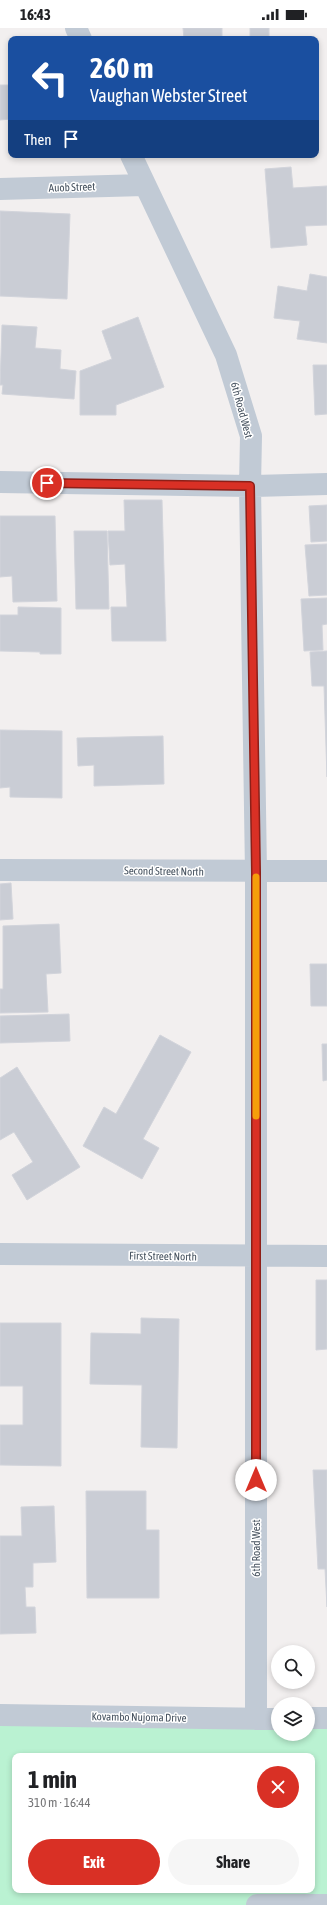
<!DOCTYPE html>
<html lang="en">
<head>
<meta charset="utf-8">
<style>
  :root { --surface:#fff; --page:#f6f6f6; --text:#202124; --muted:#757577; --accent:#d93025 }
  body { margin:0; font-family:"Asap Condensed",sans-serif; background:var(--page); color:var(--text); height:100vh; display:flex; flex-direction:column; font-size:15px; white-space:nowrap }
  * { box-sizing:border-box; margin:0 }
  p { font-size:13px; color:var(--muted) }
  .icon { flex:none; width:22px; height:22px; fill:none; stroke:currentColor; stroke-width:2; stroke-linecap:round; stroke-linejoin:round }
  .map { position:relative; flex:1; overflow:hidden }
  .details { position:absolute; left:12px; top:1725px; width:303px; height:140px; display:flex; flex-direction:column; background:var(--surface); border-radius:8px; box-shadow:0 2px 6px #0003 }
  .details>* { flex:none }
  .banner { position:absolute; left:8px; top:8px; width:311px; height:122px; border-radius:8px; box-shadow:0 2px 6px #0003; background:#1a4fa0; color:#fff; overflow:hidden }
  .controls { position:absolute; left:271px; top:1617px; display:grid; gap:8px }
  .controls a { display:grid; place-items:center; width:44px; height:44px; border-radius:50%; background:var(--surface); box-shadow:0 2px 6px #0003; font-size:20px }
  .pin { position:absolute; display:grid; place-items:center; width:34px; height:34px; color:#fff; margin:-17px; border:2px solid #fff; border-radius:50%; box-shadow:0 1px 4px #0007 }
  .me { position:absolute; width:44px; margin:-22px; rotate:0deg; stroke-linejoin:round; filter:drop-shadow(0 0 3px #0008) }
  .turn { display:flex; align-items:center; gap:14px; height:84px; padding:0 16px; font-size:18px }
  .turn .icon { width:52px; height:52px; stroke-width:2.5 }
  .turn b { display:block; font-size:28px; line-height:34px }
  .then { display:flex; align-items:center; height:38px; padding:0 16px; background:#0003; gap:8px; font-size:15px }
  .round { display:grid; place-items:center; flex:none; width:42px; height:42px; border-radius:21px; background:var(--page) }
  .headline { display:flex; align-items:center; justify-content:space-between; height:68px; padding:0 16px }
  h1 { font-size:24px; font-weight:700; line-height:30px }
  .button { display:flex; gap:8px; margin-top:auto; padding:8px 16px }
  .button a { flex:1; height:46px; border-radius:24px; background:var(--accent); color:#fff; font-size:16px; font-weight:700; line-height:46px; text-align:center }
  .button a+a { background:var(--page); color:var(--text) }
  .status { display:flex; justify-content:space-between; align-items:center; height:28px; padding:0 20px; background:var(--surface); direction:ltr }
  .status svg { height:11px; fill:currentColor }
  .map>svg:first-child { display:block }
</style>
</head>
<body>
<div class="status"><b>16:43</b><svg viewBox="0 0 49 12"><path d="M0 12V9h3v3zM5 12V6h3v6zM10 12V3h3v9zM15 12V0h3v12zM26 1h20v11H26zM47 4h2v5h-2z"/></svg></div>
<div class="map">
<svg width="327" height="1877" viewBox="0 0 327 1877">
  <rect width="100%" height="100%" fill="#f2efef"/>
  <!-- green -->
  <path fill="#baf2d2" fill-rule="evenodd" d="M 0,1687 L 278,1691 L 278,1706 L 308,1706 L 308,1690 L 327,1690 L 327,1877 L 0,1877 ZM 15,1728 L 312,1728 L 312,1862 L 15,1862 Z"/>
  <!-- building -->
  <path fill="#cacdd5" stroke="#d2d4db" d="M 183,0 L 222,0 L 222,11 L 184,11 Z
    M 250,0 L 269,0 L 269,11 L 250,11 Z
    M 0,57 L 11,57 L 11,91 L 0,92 Z
    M 291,139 L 293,160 L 327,158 L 327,197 L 305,198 L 307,217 L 271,220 L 265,141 Z
    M 0,183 L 70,186 L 67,271 L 0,268 Z
    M 310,246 L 327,249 L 327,315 L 297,311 L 300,293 L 274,290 L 278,258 L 307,263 Z
    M 138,289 L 164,359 L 116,377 L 116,387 L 80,387 L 80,343 L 112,331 L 102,303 Z
    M 2,297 L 37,299 L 35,320 L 61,322 L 60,341 L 76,343 L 74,371 L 2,366 L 3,357 L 0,357 Z
    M 313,337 L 327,337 L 327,386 L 315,387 Z
    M 124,472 L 162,472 L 166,613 L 112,613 L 111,579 L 127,579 L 125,536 L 110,537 L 108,503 L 125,503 Z
    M 327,477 L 327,513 L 311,514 L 309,478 Z
    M 0,488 L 55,488 L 57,573 L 13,574 L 12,548 L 0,549 Z
    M 74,503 L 107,503 L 109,581 L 76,581 Z
    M 327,516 L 327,567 L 309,568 L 305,517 Z
    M 327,570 L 327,596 L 322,597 L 323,622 L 304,623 L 301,571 Z
    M 18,579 L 61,580 L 61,626 L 40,626 L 40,624 L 0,623 L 0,587 L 18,587 Z
    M 327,623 L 327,749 L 324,658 L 312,658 L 310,624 Z
    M 0,702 L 62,703 L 62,770 L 10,769 L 10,759 L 0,760 Z
    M 163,708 L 164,756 L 94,758 L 94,737 L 78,738 L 77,710 Z
    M 11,855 L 13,891 L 0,892 L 0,856 Z
    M 59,896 L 61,945 L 46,946 L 48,984 L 0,985 L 0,961 L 3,961 L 3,898 Z
    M 310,936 L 327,936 L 327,978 L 311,978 Z
    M 69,986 L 70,1013 L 0,1015 L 0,988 Z
    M 160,1007 L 191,1024 L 143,1111 L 159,1120 L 142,1151 L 83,1118 L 104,1079 L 116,1086 Z
    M 322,1016 L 327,1016 L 327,1052 L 323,1053 Z
    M 17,1039 L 80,1139 L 27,1172 L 12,1147 L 33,1134 L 14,1104 L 0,1112 L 0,1050 Z
    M 316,1252 L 327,1252 L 327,1321 L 316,1322 Z
    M 141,1290 L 179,1291 L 177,1420 L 141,1419 L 142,1357 L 90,1356 L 91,1305 L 141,1306 Z
    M 0,1295 L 61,1295 L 61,1438 L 0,1437 L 0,1397 L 23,1397 L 23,1358 L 0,1358 Z
    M 313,1442 L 327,1442 L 327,1579 L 325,1541 L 318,1541 Z
    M 86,1463 L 146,1463 L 146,1502 L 159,1502 L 159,1570 L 87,1570 Z
    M 54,1478 L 56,1534 L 33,1535 L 33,1559 L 25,1559 L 26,1579 L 35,1579 L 36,1605 L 0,1606 L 0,1508 L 22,1508 L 21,1479 Z"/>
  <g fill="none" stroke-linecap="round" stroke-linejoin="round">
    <!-- minor -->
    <path stroke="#c1cad5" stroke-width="22" d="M 76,0 L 81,11
      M 131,127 L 226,327 L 251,408 L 250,458 L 256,844 L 256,1691
      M 0,161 L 144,157
      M 0,454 L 250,458 L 327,456
      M 0,842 L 327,843
      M 0,1226 L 327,1228
      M 0,1687 L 278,1691
      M 308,1690 L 327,1690
      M 257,1877 L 327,1877"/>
  </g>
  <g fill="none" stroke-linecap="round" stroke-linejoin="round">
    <defs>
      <path id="route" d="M 47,455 L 250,458 L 256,844 L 256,1452"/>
    </defs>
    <!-- route casing -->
    <use href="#route" stroke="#8d1f18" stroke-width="10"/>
    <!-- route -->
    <use href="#route" stroke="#d93025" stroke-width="7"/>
    <!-- slow -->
    <path stroke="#f59e0b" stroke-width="7" d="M 256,849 L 256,1088"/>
  </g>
  <g text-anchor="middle" stroke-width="3" stroke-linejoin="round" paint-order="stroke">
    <!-- street labels -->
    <g font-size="11" fill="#45515e" stroke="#fff">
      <text transform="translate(72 159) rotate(-2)" y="4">Auob Street</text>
      <text transform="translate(242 382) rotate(75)" y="4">6th Road West</text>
      <text transform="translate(164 843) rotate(1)" y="4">Second Street North</text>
      <text transform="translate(163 1228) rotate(1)" y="4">First Street North</text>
      <text transform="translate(256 1520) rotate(-90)" y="4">6th Road West</text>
      <text transform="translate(139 1689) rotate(1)" y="4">Kovambo Nujoma Drive</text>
    </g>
  </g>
</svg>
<div class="controls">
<a><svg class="icon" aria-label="search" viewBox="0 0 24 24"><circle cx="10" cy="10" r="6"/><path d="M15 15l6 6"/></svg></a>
<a><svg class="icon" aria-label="layers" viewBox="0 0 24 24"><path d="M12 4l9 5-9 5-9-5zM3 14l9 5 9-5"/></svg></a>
</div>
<div class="pin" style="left:47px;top:455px;background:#d93025"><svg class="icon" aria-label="arrive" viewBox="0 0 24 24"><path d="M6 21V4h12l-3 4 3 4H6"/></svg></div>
<svg class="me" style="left:256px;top:1452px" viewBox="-20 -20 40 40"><circle r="19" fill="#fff"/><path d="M0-13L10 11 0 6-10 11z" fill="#d93025"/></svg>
<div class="banner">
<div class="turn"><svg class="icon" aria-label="left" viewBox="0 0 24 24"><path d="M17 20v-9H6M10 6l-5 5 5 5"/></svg><div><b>260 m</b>Vaughan Webster Street</div></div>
<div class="then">Then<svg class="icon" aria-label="arrive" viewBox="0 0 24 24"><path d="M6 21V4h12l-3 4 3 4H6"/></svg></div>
</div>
<section class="details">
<div class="headline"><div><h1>1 min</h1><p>310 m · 16:44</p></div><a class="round" style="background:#d93025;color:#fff"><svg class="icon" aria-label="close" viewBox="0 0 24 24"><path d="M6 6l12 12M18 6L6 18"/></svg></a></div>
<div class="button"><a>Exit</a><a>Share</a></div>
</section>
</div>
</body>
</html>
